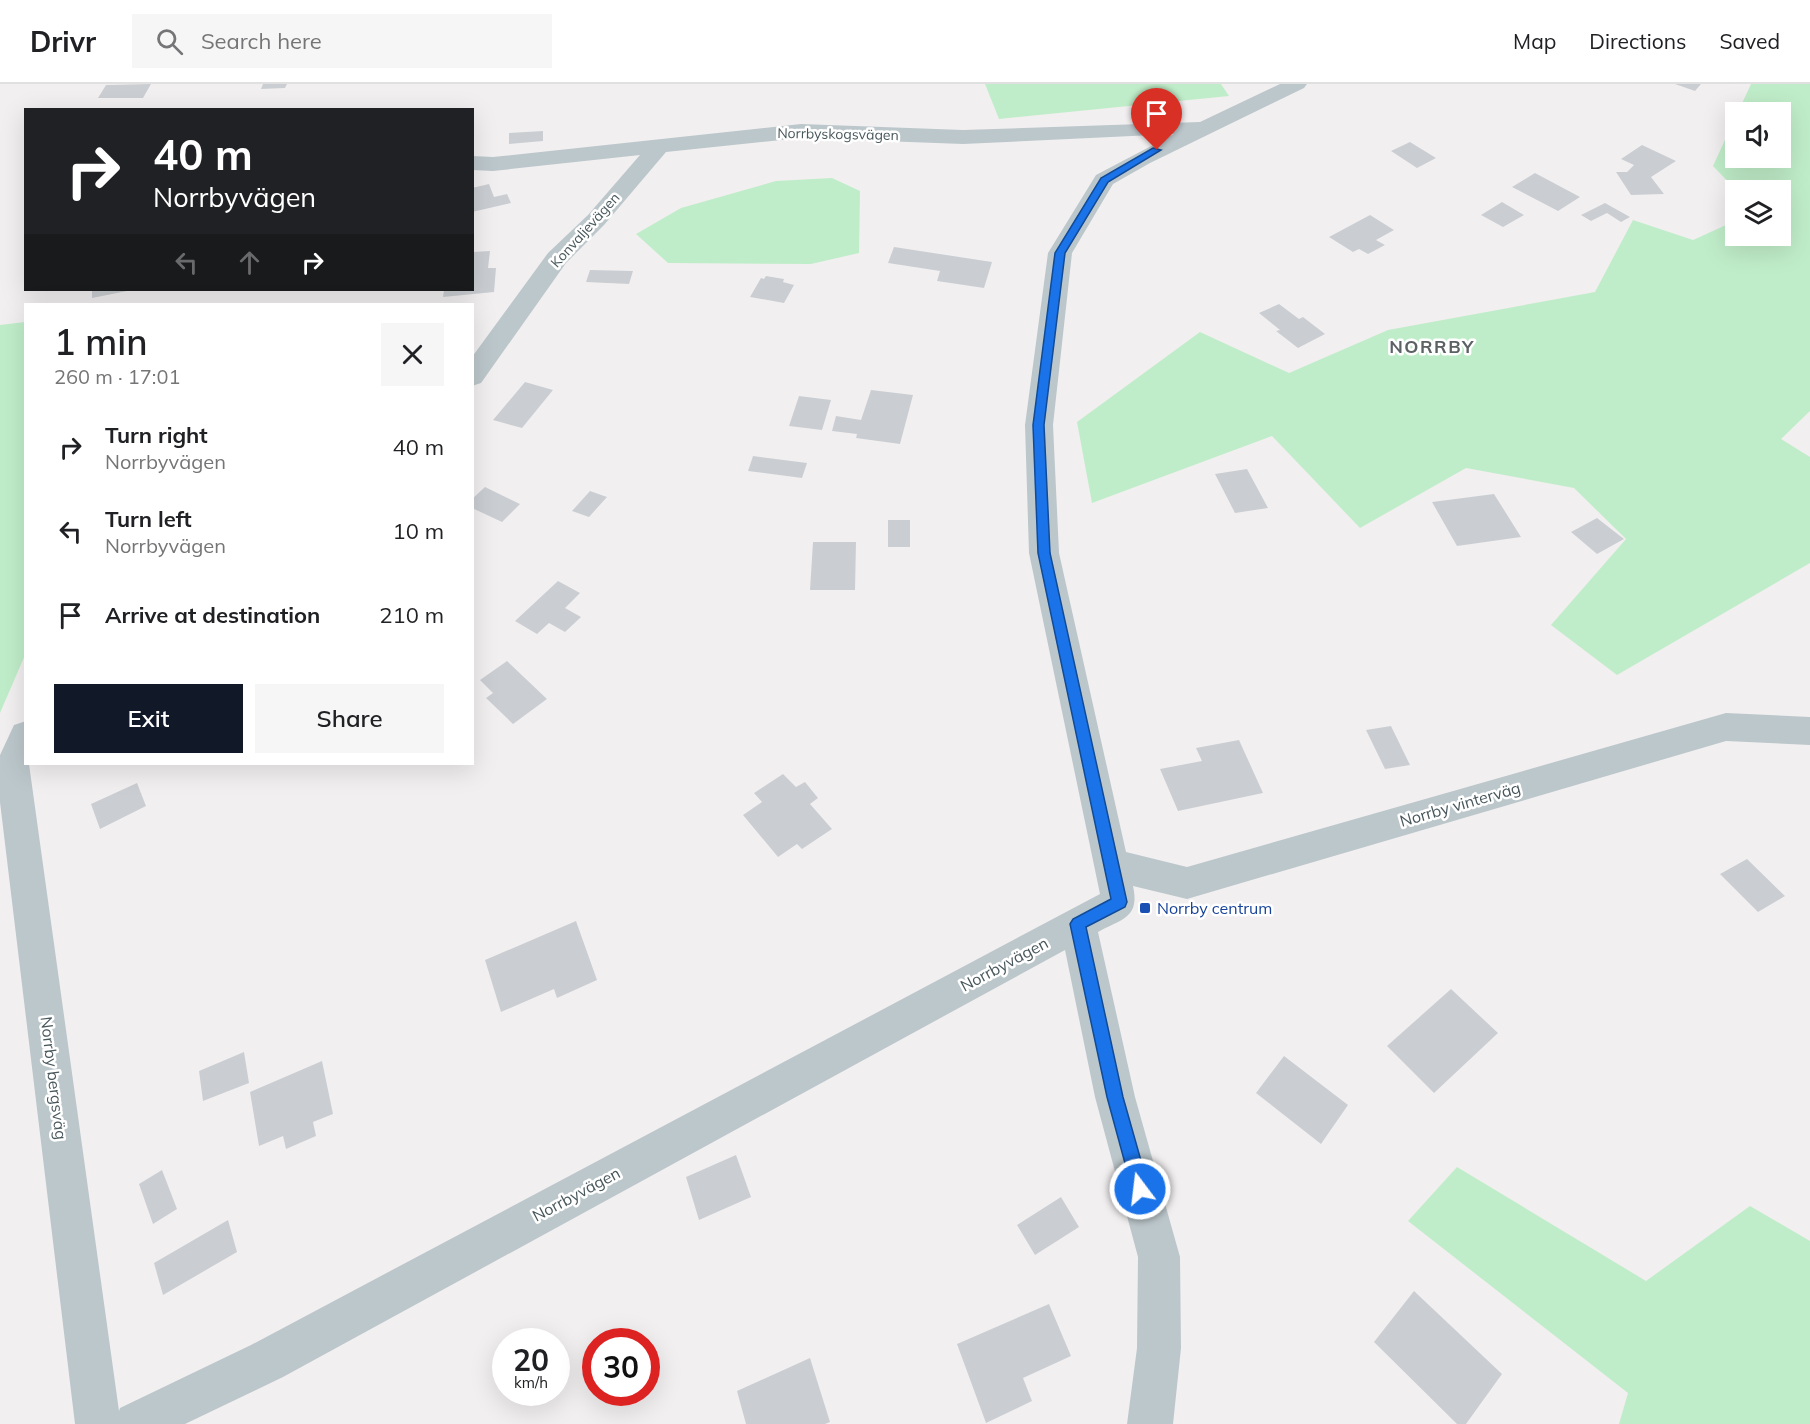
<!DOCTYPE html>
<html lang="en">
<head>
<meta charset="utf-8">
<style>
  :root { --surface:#fff; --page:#f6f6f6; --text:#202124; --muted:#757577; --line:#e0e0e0; --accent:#111827 }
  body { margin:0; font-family:Mulish,sans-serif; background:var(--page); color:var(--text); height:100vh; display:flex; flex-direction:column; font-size:22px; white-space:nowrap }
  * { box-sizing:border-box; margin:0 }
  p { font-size:20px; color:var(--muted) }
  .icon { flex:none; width:33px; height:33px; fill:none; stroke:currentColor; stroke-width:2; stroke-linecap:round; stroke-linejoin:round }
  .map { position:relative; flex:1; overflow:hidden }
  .side { position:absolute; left:24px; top:219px; width:450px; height:462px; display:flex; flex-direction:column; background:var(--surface); border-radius:0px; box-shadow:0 6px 24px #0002 }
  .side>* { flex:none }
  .top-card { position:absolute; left:24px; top:24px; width:450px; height:183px; border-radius:0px; box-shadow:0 6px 24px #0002; background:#202124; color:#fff; overflow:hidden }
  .controls { position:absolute; left:1725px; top:18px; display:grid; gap:12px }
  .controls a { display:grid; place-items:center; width:66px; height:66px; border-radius:0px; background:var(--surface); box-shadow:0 6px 24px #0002; font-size:30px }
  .speed { position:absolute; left:492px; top:1244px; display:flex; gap:12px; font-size:30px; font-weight:700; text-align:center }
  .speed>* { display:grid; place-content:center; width:78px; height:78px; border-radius:50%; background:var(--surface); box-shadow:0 6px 24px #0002; line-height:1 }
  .speed small { font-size:15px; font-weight:400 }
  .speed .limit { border:9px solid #d22; background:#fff; color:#111 }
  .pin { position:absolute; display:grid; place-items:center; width:51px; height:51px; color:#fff; margin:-62px -26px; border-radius:50% 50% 50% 0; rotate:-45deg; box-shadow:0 0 6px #0007 }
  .pin .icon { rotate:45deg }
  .me { position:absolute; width:66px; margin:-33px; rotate:345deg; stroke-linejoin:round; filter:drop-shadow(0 0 4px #0008) }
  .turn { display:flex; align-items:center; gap:21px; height:126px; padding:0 30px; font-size:27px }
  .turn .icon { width:78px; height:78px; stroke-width:2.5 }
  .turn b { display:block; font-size:42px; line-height:51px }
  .lanes { display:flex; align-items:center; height:57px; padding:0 30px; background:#0003; justify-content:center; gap:30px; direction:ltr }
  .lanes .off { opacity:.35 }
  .round { display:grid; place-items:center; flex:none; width:63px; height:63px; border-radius:0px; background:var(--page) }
  .headline { display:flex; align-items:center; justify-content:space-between; height:102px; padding:0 30px }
  h1 { font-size:36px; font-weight:600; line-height:45px }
  .cta { display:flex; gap:12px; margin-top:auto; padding:12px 30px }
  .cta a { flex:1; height:69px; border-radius:0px; background:var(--accent); color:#fff; font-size:24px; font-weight:600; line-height:69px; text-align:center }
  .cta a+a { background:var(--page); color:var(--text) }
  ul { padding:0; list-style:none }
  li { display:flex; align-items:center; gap:18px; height:84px; padding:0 30px }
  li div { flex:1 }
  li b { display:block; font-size:22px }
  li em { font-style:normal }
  header { display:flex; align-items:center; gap:36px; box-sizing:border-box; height:84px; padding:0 30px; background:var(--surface); border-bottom:2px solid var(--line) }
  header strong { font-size:28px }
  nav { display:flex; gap:33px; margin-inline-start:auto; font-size:21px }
  .search { width:420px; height:54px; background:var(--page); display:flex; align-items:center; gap:15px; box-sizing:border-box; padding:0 21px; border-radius:0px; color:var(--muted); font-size:22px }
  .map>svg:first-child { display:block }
</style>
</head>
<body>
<header>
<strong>Drivr</strong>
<div class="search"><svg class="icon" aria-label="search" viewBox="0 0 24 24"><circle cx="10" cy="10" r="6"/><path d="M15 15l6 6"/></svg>Search here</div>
<nav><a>Map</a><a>Directions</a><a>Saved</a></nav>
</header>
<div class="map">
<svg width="1810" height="1340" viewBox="0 0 1810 1340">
  <rect width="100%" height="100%" fill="#f2eff0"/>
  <!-- green -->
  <path fill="#c0edc9" d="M 985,0 L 1221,0 L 1229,12 L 999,35 Z
    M 1751,0 L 1810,0 L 1810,327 L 1781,355 L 1810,373 L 1810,479 L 1617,591 L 1551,541 L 1626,455 L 1574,404 L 1466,384 L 1360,444 L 1272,352 L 1092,419 L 1077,338 L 1200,248 L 1289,289 L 1388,246 L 1595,208 L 1633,136 L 1693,156 L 1735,137 L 1736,152 L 1780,152 L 1780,106 L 1736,106 L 1713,82 L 1735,34 L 1736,74 L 1780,74 L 1780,28 L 1738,28 Z
    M 832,94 L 860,107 L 859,169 L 811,180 L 668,179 L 636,150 L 681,124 L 776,97 Z
    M 25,238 L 25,571 L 0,629 L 0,241 Z
    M 1457,1083 L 1646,1197 L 1750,1122 L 1810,1157 L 1810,1340 L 1619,1340 L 1628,1309 L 1408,1137 Z"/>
  <!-- building -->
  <path fill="#caced2" d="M 151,0 L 143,14 L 98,14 L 106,1 Z
    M 263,0 L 287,0 L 285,4 L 261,5 Z
    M 1675,0 L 1701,0 L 1695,7 Z
    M 543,47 L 543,57 L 509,60 L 509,49 Z
    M 1410,58 L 1436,74 L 1417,84 L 1391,67 Z
    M 1642,61 L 1676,77 L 1651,93 L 1664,110 L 1631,111 L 1616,88 L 1627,88 L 1634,81 L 1621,75 Z
    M 1535,89 L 1580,113 L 1558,127 L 1512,103 Z
    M 489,100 L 494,113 L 507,110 L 511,119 L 472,128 L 472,104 Z
    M 1502,118 L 1524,131 L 1503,143 L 1481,131 Z
    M 1605,119 L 1630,133 L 1621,138 L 1607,129 L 1591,137 L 1581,131 Z
    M 1370,131 L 1394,146 L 1376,156 L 1385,161 L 1368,170 L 1359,165 L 1353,168 L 1329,153 Z
    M 894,163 L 992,178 L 984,204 L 937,197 L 940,187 L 888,179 Z
    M 490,167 L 488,184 L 496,184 L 494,208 L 443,213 L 444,206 L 472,206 L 472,168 Z
    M 590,186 L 633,187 L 629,200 L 586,198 Z
    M 766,192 L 784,195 L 783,198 L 794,201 L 784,219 L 750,213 L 761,194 L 764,195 Z
    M 92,206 L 127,206 L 127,207 L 92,214 Z
    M 1279,220 L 1299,235 L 1303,233 L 1325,250 L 1298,264 L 1276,247 L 1280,246 L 1259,229 Z
    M 525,298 L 553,306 L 522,344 L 493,336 Z
    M 871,306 L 913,311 L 900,360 L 856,354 L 857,350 L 832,347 L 836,332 L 861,336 Z
    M 799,312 L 831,316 L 822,346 L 789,342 Z
    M 753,372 L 807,379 L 802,394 L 748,387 Z
    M 1247,385 L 1268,424 L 1235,429 L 1215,390 Z
    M 485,403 L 520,420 L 502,438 L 472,424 L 472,415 Z
    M 590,407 L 607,413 L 589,433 L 572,427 Z
    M 1494,410 L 1521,453 L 1457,462 L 1432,418 Z
    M 1597,434 L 1624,455 L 1597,470 L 1571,448 Z
    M 888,436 L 910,436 L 910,463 L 888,463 Z
    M 813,458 L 856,458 L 855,506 L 810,506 Z
    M 558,497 L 580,509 L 565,524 L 581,533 L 565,548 L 549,539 L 537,550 L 515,537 Z
    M 507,577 L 547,615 L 513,640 L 486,614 L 493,609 L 480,596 Z
    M 1391,642 L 1410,681 L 1385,685 L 1366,646 Z
    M 1239,656 L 1263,709 L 1178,727 L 1160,685 L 1202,677 L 1196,664 Z
    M 783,690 L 796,703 L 805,698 L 818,714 L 810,720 L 832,745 L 802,765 L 797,760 L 778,773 L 743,731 L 762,718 L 754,709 Z
    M 137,699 L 146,722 L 100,745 L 91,720 Z
    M 1747,775 L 1785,812 L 1758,828 L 1720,790 Z
    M 576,837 L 597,896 L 557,914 L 554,905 L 501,928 L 485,876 Z
    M 1451,905 L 1498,949 L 1434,1009 L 1387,962 Z
    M 244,968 L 249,999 L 203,1017 L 199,987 Z
    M 1284,972 L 1348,1021 L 1321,1060 L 1256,1009 Z
    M 322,977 L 333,1030 L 313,1038 L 316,1052 L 286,1065 L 283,1052 L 259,1062 L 250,1008 Z
    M 736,1071 L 751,1113 L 699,1136 L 686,1093 Z
    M 162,1086 L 177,1125 L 153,1140 L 139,1100 Z
    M 1061,1113 L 1079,1143 L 1035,1171 L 1017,1141 Z
    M 228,1136 L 237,1168 L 163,1211 L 154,1179 Z
    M 1414,1207 L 1502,1290 L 1466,1340 L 1457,1340 L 1374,1258 Z
    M 1049,1220 L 1071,1272 L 1023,1294 L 1032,1317 L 986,1339 L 957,1260 Z
    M 810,1274 L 830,1338 L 825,1340 L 746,1340 L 737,1307 Z"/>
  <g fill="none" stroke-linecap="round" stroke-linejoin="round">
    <!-- minor -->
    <path fill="#bcc7cb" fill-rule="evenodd" d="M 1280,0 L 1307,0 L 1304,4 L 1150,79 L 1113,100 L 1072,169 L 1053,341 L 1059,469 L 1126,768 L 1187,783 L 1726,629 L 1810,633 L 1810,661 L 1726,657 L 1187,815 L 1133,802 C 1140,834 1122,835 1098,848 L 1135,1013 L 1180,1173 L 1181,1264 L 1173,1340 L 1127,1340 L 1137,1264 L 1138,1173 L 1095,1013 L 1065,866 L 283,1293 L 185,1340 L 75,1340 L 0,718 L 0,671 L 14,641 L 26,637 L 26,680 L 29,680 L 119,1327 L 120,1324 L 251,1261 L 1100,810 L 1029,469 L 1025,341 L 1048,169 L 1096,91 L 1174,50 L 963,60 L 801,54 L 666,68 L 604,141 L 566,179 L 481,299 L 472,302 L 472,273 L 548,169 L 588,131 L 640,71 L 493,87 L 472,86 L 472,72 L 493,73 L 801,40 L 963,46 L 1200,38 Z"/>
  </g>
  <!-- route -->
  <path fill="#1a73e8" stroke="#114b97" stroke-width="1.5" d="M 1153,64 L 1161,66 L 1108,98 L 1065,169 L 1044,341 L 1050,469 L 1127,818 L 1125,823 L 1086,843 L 1123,1013 L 1149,1105 L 1146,1111 L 1140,1113 L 1134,1111 L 1132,1105 L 1107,1013 L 1070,840 L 1073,835 L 1111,815 L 1038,469 L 1033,341 L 1055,169 L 1101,94 Z"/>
  <!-- markers -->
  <rect fill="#1a4fb4" stroke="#fff" stroke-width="2" x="1139" y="818" width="12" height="12" rx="3"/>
  <g text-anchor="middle" stroke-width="5" stroke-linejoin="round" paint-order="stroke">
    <!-- far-street labels -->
    <g font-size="14" fill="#48575c" stroke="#fff">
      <text transform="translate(838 50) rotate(1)" y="5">Norrbyskogsvägen</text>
      <text transform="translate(585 146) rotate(-48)" y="5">Konvaljevägen</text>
    </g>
    <!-- street labels -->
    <g font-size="16" fill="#48575c" stroke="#fff">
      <text transform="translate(1460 720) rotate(-16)" y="6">Norrby vinterväg</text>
      <text transform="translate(1004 880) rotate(-28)" y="6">Norrbyvägen</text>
      <text transform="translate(54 994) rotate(83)" y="6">Norrby bergsväg</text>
      <text transform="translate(576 1110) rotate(-28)" y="6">Norrbyvägen</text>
    </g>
    <!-- transit labels -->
    <g font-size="16" fill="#164399" stroke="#fff" text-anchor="start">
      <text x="1157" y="830">Norrby centrum</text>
    </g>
    <!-- far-district labels -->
    <g font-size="18" font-weight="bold" letter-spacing="1.5" fill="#5c6164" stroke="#fff">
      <text x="1432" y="269">NORRBY</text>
    </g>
  </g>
</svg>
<div class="controls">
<a><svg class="icon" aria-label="sound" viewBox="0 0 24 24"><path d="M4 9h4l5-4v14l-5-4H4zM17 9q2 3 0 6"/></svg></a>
<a><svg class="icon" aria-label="layers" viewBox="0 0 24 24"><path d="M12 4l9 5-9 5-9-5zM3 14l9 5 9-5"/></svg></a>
</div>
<div class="speed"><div>20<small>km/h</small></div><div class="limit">30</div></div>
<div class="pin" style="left:1157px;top:66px;background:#d93025"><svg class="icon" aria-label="arrive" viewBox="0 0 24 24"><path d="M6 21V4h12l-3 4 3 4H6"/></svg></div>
<svg class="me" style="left:1140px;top:1105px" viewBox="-20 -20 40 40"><circle r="17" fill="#1a73e8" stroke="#fff" stroke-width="3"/><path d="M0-11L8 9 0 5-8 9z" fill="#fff"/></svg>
<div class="top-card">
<div class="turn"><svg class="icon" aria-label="right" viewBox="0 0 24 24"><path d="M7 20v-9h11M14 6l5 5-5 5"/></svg><div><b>40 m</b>Norrbyvägen</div></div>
<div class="lanes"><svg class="icon off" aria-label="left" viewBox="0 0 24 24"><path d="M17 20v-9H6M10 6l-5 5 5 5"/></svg><svg class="icon off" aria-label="ahead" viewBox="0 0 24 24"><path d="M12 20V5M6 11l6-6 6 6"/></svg><svg class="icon" aria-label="right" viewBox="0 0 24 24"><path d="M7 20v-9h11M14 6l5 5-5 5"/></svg></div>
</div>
<section class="side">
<div class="headline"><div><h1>1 min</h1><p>260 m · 17:01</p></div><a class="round"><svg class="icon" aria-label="close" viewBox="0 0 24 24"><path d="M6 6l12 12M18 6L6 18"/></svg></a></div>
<ul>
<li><svg class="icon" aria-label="right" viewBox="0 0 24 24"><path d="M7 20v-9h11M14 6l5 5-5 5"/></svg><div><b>Turn right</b><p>Norrbyvägen</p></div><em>40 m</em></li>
<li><svg class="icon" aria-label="left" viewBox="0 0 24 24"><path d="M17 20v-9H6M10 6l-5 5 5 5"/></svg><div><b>Turn left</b><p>Norrbyvägen</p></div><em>10 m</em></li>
<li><svg class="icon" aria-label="arrive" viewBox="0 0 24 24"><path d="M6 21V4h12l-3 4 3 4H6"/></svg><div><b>Arrive at destination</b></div><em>210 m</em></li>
</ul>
<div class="cta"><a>Exit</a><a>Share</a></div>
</section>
</div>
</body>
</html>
